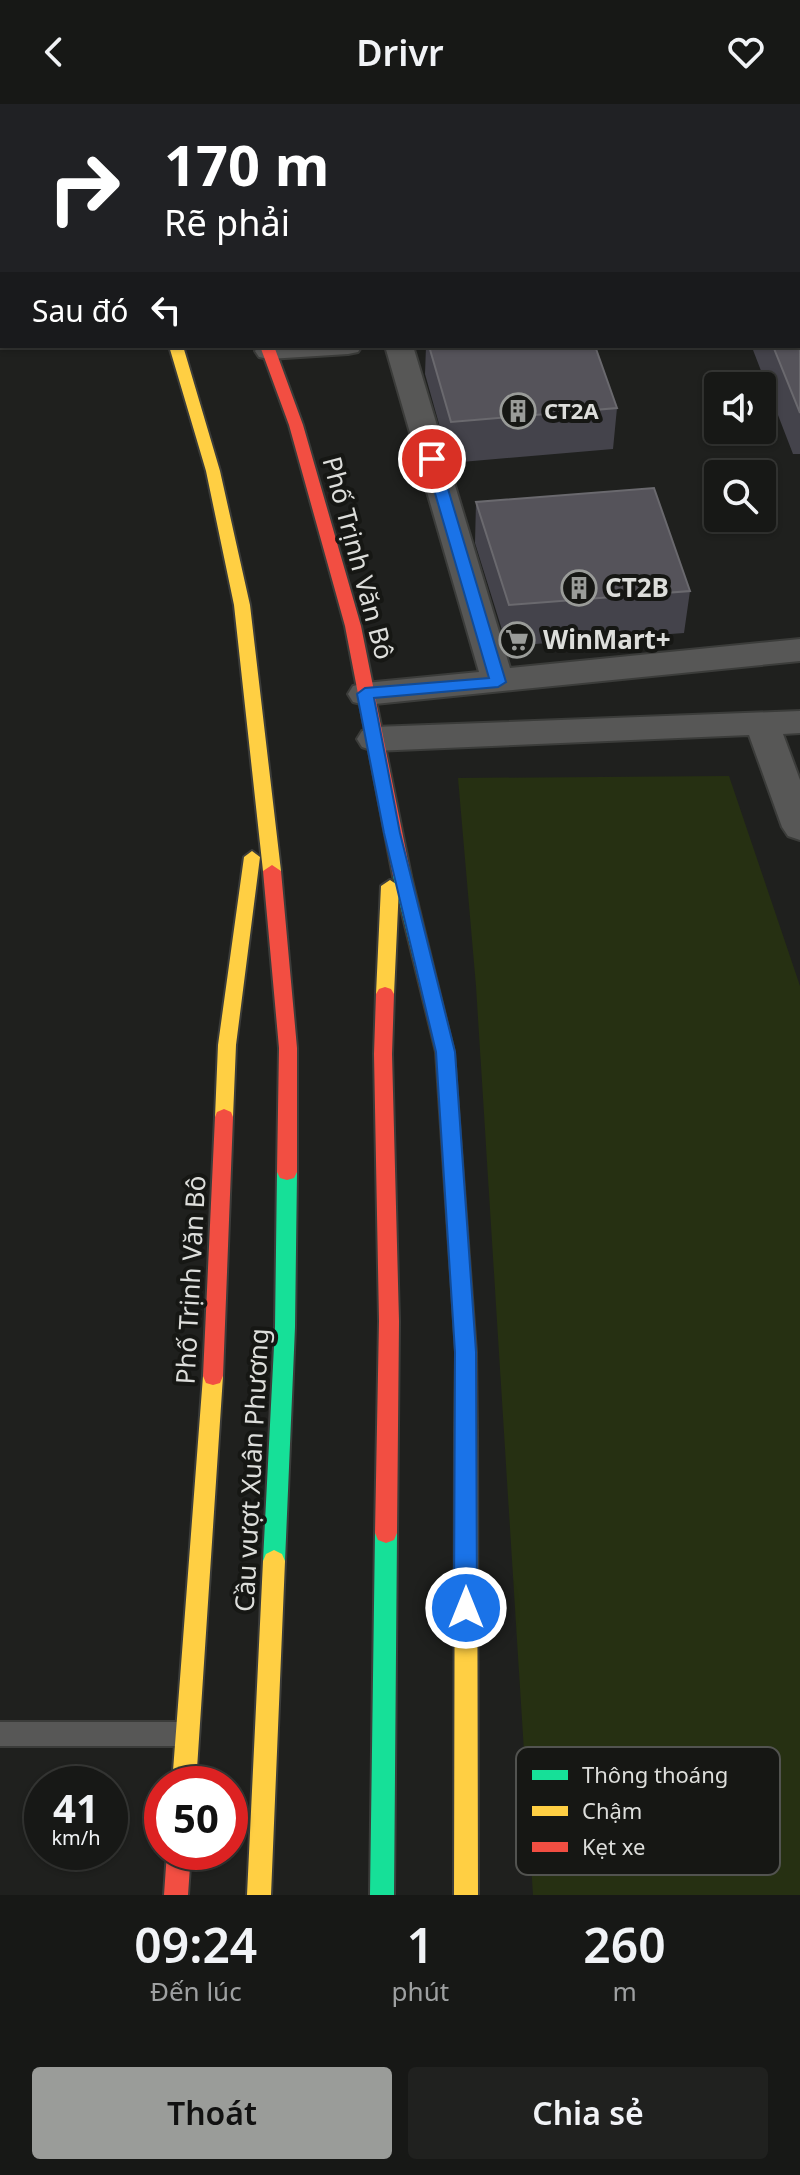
<!DOCTYPE html>
<html lang="vi">
<head>
<meta charset="utf-8">
<style>
  :root { --surface:#171816; --page:#20211f; --text:#f1f3f6; --muted:#9ea0a1; --line:#363735; --accent:#9a9c99 }
  body { margin:0; font-family:"Noto Sans",sans-serif; background:var(--page); color:var(--text); height:100vh; display:flex; flex-direction:column; font-size:30px; white-space:nowrap }
  * { box-sizing:border-box; margin:0 }
  p { font-size:26px; color:var(--muted) }
  .icon { flex:none; width:44px; height:44px; fill:none; stroke:currentColor; stroke-width:2; stroke-linecap:round; stroke-linejoin:round }
  .map { position:relative; height:1791px; overflow:hidden }
  .sheet { display:flex; flex-direction:column; background:var(--surface); flex:1 }
  .sheet>* { flex:none }
  .hud { position:absolute; left:0px; top:0px; width:800px; height:244px; box-shadow:0 2px 6px #0004,0 0 0 2px var(--line); background:#202124; color:#fff; overflow:hidden }
  .buttons { position:absolute; left:704px; top:268px; display:grid; gap:16px }
  .buttons a { display:grid; place-items:center; width:72px; height:72px; border-radius:8px; background:var(--surface); box-shadow:0 2px 6px #0004,0 0 0 2px var(--line); font-size:40px }
  .speed { position:absolute; left:24px; top:1662px; display:flex; gap:16px; font-size:40px; font-weight:700; text-align:center }
  .speed>* { display:grid; place-content:center; width:104px; height:104px; border-radius:50%; background:var(--surface); box-shadow:0 2px 6px #0004,0 0 0 2px var(--line); line-height:1 }
  .speed small { font-size:20px; font-weight:400 }
  .speed .limit { border:12px solid #d22; background:#fff; color:#111 }
  .pin { position:absolute; display:grid; place-items:center; width:68px; height:68px; color:#fff; margin:-34px; border:4px solid #fff; border-radius:50%; box-shadow:0 2px 8px #0007 }
  .me { position:absolute; width:88px; margin:-44px; rotate:0deg; stroke-linejoin:round; filter:drop-shadow(0 0 6px #0008) }
  .turn { display:flex; align-items:center; gap:28px; height:168px; padding:0 32px; font-size:36px }
  .turn .icon { width:104px; height:104px; stroke-width:2.5 }
  .turn b { display:block; font-size:56px; line-height:68px }
  .then { display:flex; align-items:center; height:76px; padding:0 32px; background:#0003; gap:16px; font-size:30px }
  .eta { display:flex; justify-content:space-evenly; align-items:center; height:136px; text-align:center }
  .eta b { font-size:48px; font-weight:600; line-height:56px }
  .primary-button { display:flex; gap:16px; margin-top:auto; padding:16px 32px }
  .primary-button a { flex:1; height:92px; border-radius:8px; background:var(--accent); color:#111; font-size:32px; font-weight:600; line-height:92px; text-align:center }
  .primary-button a+a { background:var(--page); color:var(--text) }
  header { display:flex; justify-content:space-between; align-items:center; height:104px; padding:0 32px; background:var(--surface); font-size:36px; font-weight:600 }
  .map>svg:first-child { display:block }
</style>
</head>
<body>
<header><svg class="icon" aria-label="back" viewBox="0 0 24 24"><path d="M15 5l-7 7 7 7"/></svg>Drivr<svg class="icon" aria-label="heart" viewBox="0 0 24 24"><path d="M12 20l-8-8c-3-5 5-10 8-4 3-6 11-1 8 4z"/></svg></header>
<div class="map">
<svg width="800" height="1791" viewBox="0 0 800 1791">
  <rect width="100%" height="100%" fill="#1f201e"/>
  <!-- green -->
  <path fill="#263012" d="M 729,672 L 800,882 L 800,1791 L 533,1791 L 476,882 L 458,674 Z"/>
  <g fill="none" stroke-linecap="round" stroke-linejoin="round">
    <defs>
      <path id="lane" d="M 0,1618 L 180,1618 L 188,1622 L 192,1630 L 188,1638 L 180,1642 L 0,1642 Z"/>
      <path id="street" d="M 259,242 L 362,242 L 358,248 L 348,250 L 269,255 L 259,253 L 255,247 Z
        M 385,242 L 413,242 L 510,564 L 800,535 L 800,557 L 365,601 L 353,598 L 348,590 L 353,582 L 365,579 L 479,568 Z
        M 800,607 L 800,629 L 783,630 L 800,676 L 800,736 L 788,732 L 782,723 L 749,631 L 374,647 L 362,643 L 357,635 L 362,627 L 374,623 Z"/>
      <path id="fast" d="M 65,0 L 77,0 L 78,2 L 66,2 Z
        M 143,0 L 155,0 L 157,2 L 145,2 Z
        M 402,766 L 411,772 L 454,948 L 476,1248 L 477,1326 L 474,1333 L 466,1336 L 458,1333 L 455,1326 L 456,1248 L 436,948 L 393,772 Z
        M 287,1060 L 294,1062 L 297,1068 L 295,1223 L 285,1457 L 282,1464 L 274,1468 L 266,1464 L 263,1457 L 275,1223 L 277,1068 L 280,1062 Z
        M 386,1419 L 394,1422 L 397,1429 L 394,1791 L 370,1791 L 375,1429 L 378,1422 Z"/>
      <path id="slow" d="M 169,242 L 183,242 L 220,367 L 250,501 L 281,767 L 272,773 L 263,767 L 234,501 L 206,367 Z
        M 252,747 L 260,753 L 236,941 L 233,1013 L 231,1018 L 217,1018 L 215,1013 L 218,941 L 244,753 Z
        M 390,776 L 399,782 L 394,890 L 391,895 L 379,895 L 376,890 L 381,782 Z
        M 213,1263 L 220,1265 L 223,1272 L 196,1680 L 172,1680 L 203,1272 L 206,1265 Z
        M 466,1316 L 474,1319 L 477,1326 L 478,1791 L 454,1791 L 455,1326 L 458,1319 Z
        M 274,1446 L 282,1450 L 285,1457 L 271,1791 L 247,1791 L 263,1457 L 266,1450 Z"/>
      <path id="jam" d="M 260,242 L 274,242 L 303,321 L 361,522 L 411,772 L 402,778 L 393,772 L 345,522 L 289,321 Z
        M 272,761 L 281,767 L 297,944 L 297,1068 L 294,1074 L 287,1076 L 280,1074 L 277,1068 L 279,944 L 263,767 Z
        M 385,883 L 391,885 L 394,890 L 392,950 L 399,1217 L 397,1429 L 394,1436 L 386,1439 L 378,1436 L 375,1429 L 379,1217 L 374,950 L 376,890 L 379,885 Z
        M 224,1005 L 231,1008 L 233,1013 L 223,1272 L 220,1279 L 213,1281 L 206,1279 L 203,1272 L 215,1013 L 217,1008 Z
        M 167,1748 L 191,1748 L 188,1791 L 164,1791 Z"/>
    </defs>
    <!-- lane casing -->
    <use href="#lane" stroke="#3b3c3a" stroke-width="4"/>
    <!-- street casing -->
    <use href="#street" stroke="#3b3c3a" stroke-width="4"/>
    <!-- fast casing -->
    <use href="#fast" stroke="#3b3c3a" stroke-width="4"/>
    <!-- slow casing -->
    <use href="#slow" stroke="#3b3c3a" stroke-width="4"/>
    <!-- jam casing -->
    <use href="#jam" stroke="#3b3c3a" stroke-width="4"/>
    <!-- lane -->
    <use href="#lane" fill="#575756" fill-rule="evenodd"/>
    <!-- street -->
    <use href="#street" fill="#575756" fill-rule="evenodd"/>
    <!-- fast -->
    <use href="#fast" fill="#16e098" fill-rule="evenodd"/>
    <!-- slow -->
    <use href="#slow" fill="#ffcf43" fill-rule="evenodd"/>
    <!-- jam -->
    <use href="#jam" fill="#f24e42" fill-rule="evenodd"/>
  </g>
  <!-- wall -->
  <path fill="#44434b" d="M 800,203 L 800,350 L 793,350 L 753,246 L 753,242 L 798,242 Z
    M 426,242 L 595,242 L 617,304 L 613,345 L 450,359 L 425,270 Z
    M 476,398 L 690,487 L 684,529 L 507,542 L 475,439 Z"/>
  <!-- building -->
  <path fill="#55535a" stroke="#6a696e" stroke-width="2" d="M 798,203 L 800,203 L 800,309 L 773,242 L 798,242 Z
    M 429,242 L 595,242 L 617,304 L 451,318 Z
    M 654,384 L 690,487 L 509,501 L 476,398 Z"/>
  <!-- route -->
  <path fill="#1a73e8" stroke="#114b97" stroke-width="2" d="M 432,351 L 439,355 L 506,578 L 498,583 L 374,594 L 400,729 L 455,948 L 476,1248 L 477,1504 L 474,1512 L 466,1515 L 458,1512 L 454,1504 L 455,1248 L 436,948 L 384,729 L 357,590 L 365,584 L 489,574 L 425,355 Z"/>
  <!-- icons -->
  <defs>
    <symbol id="building-ring" viewBox="-11 -11 22 22"><circle r="9.5" fill="#161714" stroke="#9a9c99" stroke-width="1.5"/><path d="M-4-6H4V6H1V3H-1V6H-4ZM-2.5-4.3h1.7v1.8h-1.7ZM.8-4.3h1.7v1.8H.8ZM-2.5-1h1.7V.8h-1.7ZM.8-1h1.7V.8H.8Z" fill="#9a9c99"/></symbol>
    <symbol id="supermarket-ring" viewBox="-11 -11 22 22"><circle r="9.5" fill="#161714" stroke="#9a9c99" stroke-width="1.5"/><path d="M-6-5.5h2.5l.6 2H6L4.5 2H-2.5L-4.4-4H-6ZM-1.5 3.2a1.3 1.3 0 1 0 .1 0ZM3 3.2a1.3 1.3 0 1 0 .1 0Z" fill="#9a9c99"/></symbol>
  </defs>
  <g fill-rule="evenodd">
    <use href="#building-ring" x="498" y="287" width="40" height="40"/>
    <use href="#building-ring" x="559" y="464" width="40" height="40"/>
    <use href="#supermarket-ring" x="497" y="516" width="40" height="40"/>
  </g>
  <g text-anchor="middle" stroke-width="8" stroke-linejoin="round" paint-order="stroke">
    <!-- far-poi labels -->
    <g font-size="22" font-weight="bold" fill="#dddedb" stroke="#161714" text-anchor="start">
      <text x="544" y="315">CT2A</text>
    </g>
    <!-- street labels -->
    <g font-size="26" fill="#dddedb" stroke="#161714">
      <text transform="translate(358 454) rotate(75)" y="9">Phố Trịnh Văn Bô</text>
      <text transform="translate(191 1176) rotate(-87)" y="9">Phố Trịnh Văn Bô</text>
      <text transform="translate(252 1366) rotate(-87)" y="9">Cầu vượt Xuân Phương</text>
    </g>
    <!-- poi labels -->
    <g font-size="26" font-weight="bold" fill="#dddedb" stroke="#161714" text-anchor="start">
      <text x="605" y="493">CT2B</text>
      <text x="543" y="545">WinMart+</text>
    </g>
  </g>
  <!-- legend -->
  <rect x="516" y="1643" width="264" height="128" rx="12" fill="#161714" stroke="#525350" stroke-width="2"/>
  <rect x="532" y="1666" width="36" height="10" fill="#16e098"/>
  <rect x="532" y="1702" width="36" height="10" fill="#ffcf43"/>
  <rect x="532" y="1738" width="36" height="10" fill="#f24e42"/>
  <g font-size="22" fill="#dddedb">
    <text x="582" y="1679">Thông thoáng</text>
    <text x="582" y="1715">Chậm</text>
    <text x="582" y="1751">Kẹt xe</text>
  </g>
</svg>
<div class="buttons">
<a><svg class="icon" aria-label="sound" viewBox="0 0 24 24"><path d="M4 9h4l5-4v14l-5-4H4zM17 9q2 3 0 6"/></svg></a>
<a><svg class="icon" aria-label="search" viewBox="0 0 24 24"><circle cx="10" cy="10" r="6"/><path d="M15 15l6 6"/></svg></a>
</div>
<div class="speed"><div>41<small>km/h</small></div><div class="limit">50</div></div>
<div class="pin" style="left:432px;top:355px;background:#d93025"><svg class="icon" aria-label="arrive" viewBox="0 0 24 24"><path d="M6 21V4h12l-3 4 3 4H6"/></svg></div>
<svg class="me" style="left:466px;top:1504px" viewBox="-20 -20 40 40"><circle r="17" fill="#1a73e8" stroke="#fff" stroke-width="3"/><path d="M0-11L8 9 0 5-8 9z" fill="#fff"/></svg>
<div class="hud">
<div class="turn"><svg class="icon" aria-label="right" viewBox="0 0 24 24"><path d="M7 20v-9h11M14 6l5 5-5 5"/></svg><div><b>170 m</b>Rẽ phải</div></div>
<div class="then">Sau đó<svg class="icon" aria-label="left" viewBox="0 0 24 24"><path d="M17 20v-9H6M10 6l-5 5 5 5"/></svg></div>
</div>
</div>
<section class="sheet">
<div class="eta">
<div><b>09:24</b><p>Đến lúc</p></div>
<div><b>1</b><p>phút</p></div>
<div><b>260</b><p>m</p></div>
</div>
<div class="primary-button"><a>Thoát</a><a>Chia sẻ</a></div>
</section>
</body>
</html>
